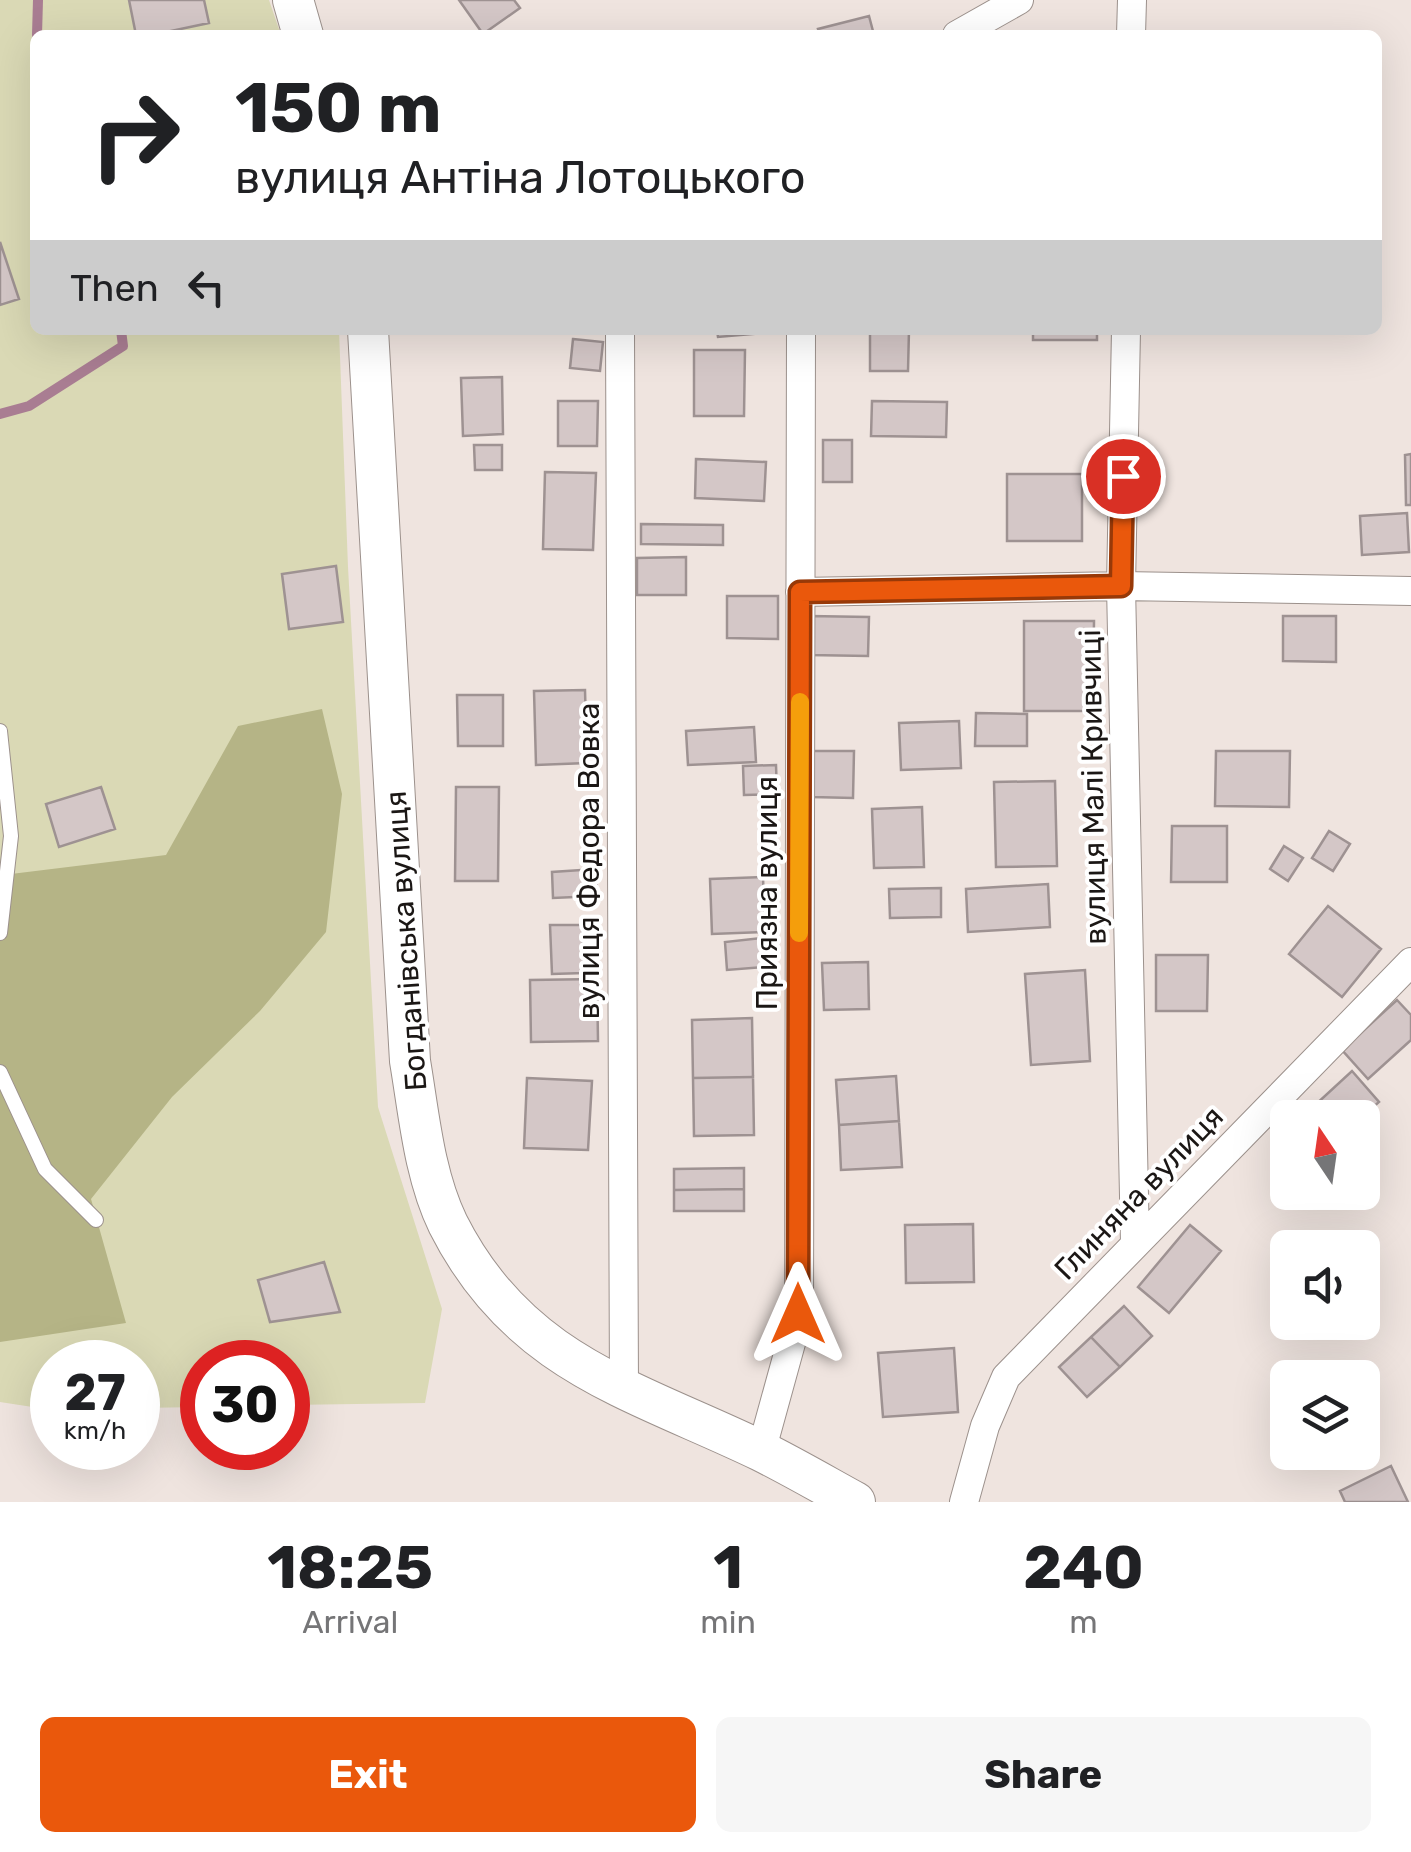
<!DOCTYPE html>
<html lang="en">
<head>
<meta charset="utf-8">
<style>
  :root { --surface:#fff; --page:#f6f6f6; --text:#202124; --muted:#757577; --accent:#ea580c }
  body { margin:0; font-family:Rubik,sans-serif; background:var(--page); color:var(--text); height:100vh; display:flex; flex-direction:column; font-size:38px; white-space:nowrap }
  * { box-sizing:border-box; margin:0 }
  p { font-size:32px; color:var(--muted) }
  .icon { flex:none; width:55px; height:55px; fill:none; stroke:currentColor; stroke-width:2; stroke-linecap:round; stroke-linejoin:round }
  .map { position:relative; height:1502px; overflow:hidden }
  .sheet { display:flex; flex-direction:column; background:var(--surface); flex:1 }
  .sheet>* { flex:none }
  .guide { position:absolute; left:30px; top:30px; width:1352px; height:305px; border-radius:15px; box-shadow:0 10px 40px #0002; background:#fff; color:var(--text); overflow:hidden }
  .needle { width:65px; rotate:347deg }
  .controls { position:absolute; left:1270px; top:1100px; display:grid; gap:20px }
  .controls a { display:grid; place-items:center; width:110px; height:110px; border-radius:15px; background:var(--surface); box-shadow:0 10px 40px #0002; font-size:50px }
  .speed { position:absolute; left:30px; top:1340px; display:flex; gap:20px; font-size:50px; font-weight:700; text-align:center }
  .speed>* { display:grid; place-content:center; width:130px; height:130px; border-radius:50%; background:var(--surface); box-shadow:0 10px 40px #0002; line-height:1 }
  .speed small { font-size:25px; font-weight:400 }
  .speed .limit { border:15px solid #d22; background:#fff; color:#111 }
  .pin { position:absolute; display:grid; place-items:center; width:85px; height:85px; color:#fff; margin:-42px; border:5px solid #fff; border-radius:50%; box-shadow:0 2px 10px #0007 }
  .me { position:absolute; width:110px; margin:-55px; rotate:0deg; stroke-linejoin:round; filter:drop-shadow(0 0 8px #0008) }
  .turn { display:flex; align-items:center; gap:35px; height:210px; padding:0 40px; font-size:45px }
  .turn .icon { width:130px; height:130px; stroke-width:2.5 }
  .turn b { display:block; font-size:70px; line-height:85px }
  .then { display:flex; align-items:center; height:95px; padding:0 40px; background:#0003; gap:20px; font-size:38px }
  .eta { display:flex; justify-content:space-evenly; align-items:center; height:170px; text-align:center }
  .eta b { font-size:60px; font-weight:700; line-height:70px }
  .primary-button { display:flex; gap:20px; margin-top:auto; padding:20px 40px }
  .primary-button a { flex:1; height:115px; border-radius:15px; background:var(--accent); color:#fff; font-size:40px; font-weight:700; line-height:115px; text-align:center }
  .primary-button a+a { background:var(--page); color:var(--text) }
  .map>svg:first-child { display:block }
</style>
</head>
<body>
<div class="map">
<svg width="1411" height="1502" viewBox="0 0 1411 1502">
  <rect width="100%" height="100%" fill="#efe4df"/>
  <!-- green -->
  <path fill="#dad9b5" d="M 0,0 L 269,0 L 281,35 L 35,35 L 35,330 L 339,330 L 348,567 L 378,1107 L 442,1309 L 425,1403 L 288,1405 L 288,1362 L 202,1362 L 202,1407 L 138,1408 L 138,1362 L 52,1362 L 52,1410 L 0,1402 Z"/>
  <!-- forest -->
  <path fill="#b5b486" d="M 322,709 L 342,794 L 326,932 L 260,1011 L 172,1097 L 91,1199 L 126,1323 L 0,1342 L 0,870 L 11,874 L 166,855 L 238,726 Z"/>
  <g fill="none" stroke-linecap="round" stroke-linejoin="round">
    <!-- stream -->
    <path stroke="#a97d92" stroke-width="10" d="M 37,35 L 38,0
      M 0,414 L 29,406 L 123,346 L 121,330"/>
  </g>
  <!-- building -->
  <path fill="#d4c7c7" stroke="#9e9292" stroke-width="2.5" d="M 129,0 L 204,0 L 209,23 L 152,35 L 136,35 Z
    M 459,0 L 514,0 L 520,8 L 483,34 Z
    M 869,16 L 874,35 L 820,35 L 818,29 Z
    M 0,242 L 19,299 L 0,305 Z
    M 717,330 L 775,330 L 775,332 L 718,337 Z
    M 870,330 L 909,330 L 908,371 L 870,371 Z
    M 1033,330 L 1097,330 L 1097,340 L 1033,340 Z
    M 573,339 L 603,342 L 600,371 L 570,368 Z
    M 694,350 L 745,350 L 744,416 L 694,416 Z
    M 502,377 L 503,434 L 463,436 L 461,378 Z
    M 558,401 L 598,401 L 597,446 L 558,446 Z
    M 872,401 L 947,402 L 946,437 L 871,436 Z
    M 823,440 L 852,440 L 852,482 L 823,482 Z
    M 474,445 L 502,445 L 502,470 L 475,470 Z
    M 1411,454 L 1411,505 L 1406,505 L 1405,455 Z
    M 696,459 L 766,462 L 764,501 L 695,498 Z
    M 545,472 L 596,473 L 593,550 L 543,549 Z
    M 1007,474 L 1082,474 L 1082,541 L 1007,541 Z
    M 1407,513 L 1409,552 L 1362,555 L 1360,516 Z
    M 641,524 L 723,525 L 723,545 L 641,544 Z
    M 686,557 L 686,595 L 637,595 L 637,558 Z
    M 336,566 L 343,622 L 289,629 L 282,574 Z
    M 727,596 L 778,596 L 778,639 L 727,638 Z
    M 809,616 L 869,617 L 868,656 L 809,655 Z
    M 1283,616 L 1336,616 L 1336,662 L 1283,661 Z
    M 1024,621 L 1094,621 L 1093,711 L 1024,711 Z
    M 585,690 L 587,763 L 536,765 L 534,691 Z
    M 457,695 L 503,695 L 503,746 L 458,746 Z
    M 976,713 L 1027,714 L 1027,746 L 975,746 Z
    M 959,721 L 961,768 L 901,770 L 899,723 Z
    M 754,727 L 756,762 L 688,765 L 686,731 Z
    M 812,751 L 854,751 L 853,798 L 812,797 Z
    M 1216,751 L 1290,751 L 1289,807 L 1215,806 Z
    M 776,765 L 777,794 L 744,795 L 743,766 Z
    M 1055,781 L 1057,866 L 996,867 L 994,782 Z
    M 101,787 L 115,829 L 59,847 L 46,804 Z
    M 456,787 L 499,787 L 498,881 L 455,881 Z
    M 922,807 L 924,867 L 874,868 L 872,809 Z
    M 1172,826 L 1227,826 L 1227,882 L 1171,882 Z
    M 1329,831 L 1350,844 L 1333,871 L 1312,858 Z
    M 1284,846 L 1303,858 L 1288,881 L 1270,869 Z
    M 596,869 L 597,896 L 553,898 L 552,872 Z
    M 763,877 L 765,932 L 712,934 L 710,879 Z
    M 1048,884 L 1050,927 L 968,932 L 966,889 Z
    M 941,888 L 941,917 L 890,918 L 889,889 Z
    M 1328,906 L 1381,949 L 1342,997 L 1289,954 Z
    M 550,925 L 582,925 L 584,973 L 552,974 Z
    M 772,937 L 775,966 L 727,970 L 725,942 Z
    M 1156,955 L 1208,955 L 1207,1011 L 1156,1011 Z
    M 868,962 L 869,1009 L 824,1010 L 822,963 Z
    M 1085,970 L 1090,1061 L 1031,1065 L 1025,974 Z
    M 597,979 L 598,1041 L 531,1042 L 530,980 Z
    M 1397,1000 L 1411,1015 L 1411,1040 L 1368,1079 L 1342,1050 Z
    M 752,1018 L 753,1077 L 693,1078 L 692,1020 Z
    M 1352,1071 L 1379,1102 L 1361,1118 L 1301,1118 Z
    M 896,1076 L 899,1121 L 839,1125 L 836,1080 Z
    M 753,1077 L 754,1135 L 694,1136 L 693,1078 Z
    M 527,1078 L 592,1081 L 588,1150 L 524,1148 Z
    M 899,1121 L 902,1167 L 841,1170 L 839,1125 Z
    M 744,1168 L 744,1189 L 674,1190 L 674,1169 Z
    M 744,1189 L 744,1211 L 674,1211 L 674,1190 Z
    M 973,1224 L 974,1282 L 906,1283 L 905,1225 Z
    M 1190,1225 L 1221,1251 L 1169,1313 L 1138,1287 Z
    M 324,1262 L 340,1312 L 270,1322 L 258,1280 Z
    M 1124,1306 L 1152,1336 L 1120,1367 L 1091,1337 Z
    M 1091,1337 L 1120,1367 L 1087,1397 L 1059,1367 Z
    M 954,1348 L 958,1412 L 883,1417 L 878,1353 Z
    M 1391,1466 L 1408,1502 L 1345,1502 L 1340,1491 Z"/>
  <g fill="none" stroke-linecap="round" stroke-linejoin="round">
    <defs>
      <path id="service" d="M 0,731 L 11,836 L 0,933
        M 0,1072 L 45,1169 L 96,1220"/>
      <path id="minor" d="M 957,35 L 1019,0
        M 1131,35 L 1132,0
        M 620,330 L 624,1392
        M 1126,330 L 1121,586 L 1135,1243
        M 800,592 L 1121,586 L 1411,591
        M 761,1452 L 799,1314 L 801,330
        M 964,1502 L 985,1426 L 1006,1377 L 1411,962"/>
      <path id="secondary" d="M 293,0 L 303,35
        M 368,330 L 410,1061 C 419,1114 424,1175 448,1224 C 518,1363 632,1389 761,1451 C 793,1467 824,1485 855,1502"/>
    </defs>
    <!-- service casing -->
    <use href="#service" stroke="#9c918c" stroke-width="16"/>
    <!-- minor casing -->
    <use href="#minor" stroke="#9c918c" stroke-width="30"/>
    <!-- secondary casing -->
    <use href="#secondary" stroke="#9c918c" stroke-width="42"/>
    <!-- service -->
    <use href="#service" stroke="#fff" stroke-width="14"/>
    <!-- minor -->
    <use href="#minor" stroke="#fff" stroke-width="28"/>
    <!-- secondary -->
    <use href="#secondary" stroke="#fff" stroke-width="40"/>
  </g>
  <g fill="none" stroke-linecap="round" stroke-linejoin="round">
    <defs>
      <path id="route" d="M 798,1314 L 800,592 L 1121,586 L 1123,476"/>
    </defs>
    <!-- route casing -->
    <use href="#route" stroke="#983908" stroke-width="25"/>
    <!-- route -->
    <use href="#route" stroke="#ea580c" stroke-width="18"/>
    <!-- slow -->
    <path stroke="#f59e0b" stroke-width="18" d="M 799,933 L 800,702"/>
  </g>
  <g text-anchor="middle" stroke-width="8" stroke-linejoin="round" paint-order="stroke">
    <!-- street labels -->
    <g font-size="30" fill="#1b1715" stroke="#fff">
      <text transform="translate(1093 787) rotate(-91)" y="10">вулиця Малі Кривчиці</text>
      <text transform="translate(589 861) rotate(-90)" y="10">вулиця Федора Вовка</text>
      <text transform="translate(767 893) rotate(-90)" y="10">Приязна вулиця</text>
      <text transform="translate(406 941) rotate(-94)" y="10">Богданівська вулиця</text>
      <text transform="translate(1139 1193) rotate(-46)" y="10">Глиняна вулиця</text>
    </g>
  </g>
</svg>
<div class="controls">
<a><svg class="needle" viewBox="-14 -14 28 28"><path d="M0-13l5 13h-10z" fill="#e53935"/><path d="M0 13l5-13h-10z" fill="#757577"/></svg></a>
<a><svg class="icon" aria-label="sound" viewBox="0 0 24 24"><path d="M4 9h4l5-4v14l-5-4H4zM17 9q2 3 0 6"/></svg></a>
<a><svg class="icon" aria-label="layers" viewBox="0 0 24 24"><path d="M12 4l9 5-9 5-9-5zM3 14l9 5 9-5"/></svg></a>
</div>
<div class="speed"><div>27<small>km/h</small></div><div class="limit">30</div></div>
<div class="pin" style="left:1123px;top:476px;background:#d93025"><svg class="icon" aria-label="arrive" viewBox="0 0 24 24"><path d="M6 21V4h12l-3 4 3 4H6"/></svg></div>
<svg class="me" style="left:798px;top:1314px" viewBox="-20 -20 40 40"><path d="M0-17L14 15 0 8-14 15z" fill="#ea580c" stroke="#fff" stroke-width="4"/></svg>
<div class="guide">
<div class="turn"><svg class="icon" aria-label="right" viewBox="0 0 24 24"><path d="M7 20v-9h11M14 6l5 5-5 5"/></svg><div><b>150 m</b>вулиця Антіна Лотоцького</div></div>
<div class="then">Then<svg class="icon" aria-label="left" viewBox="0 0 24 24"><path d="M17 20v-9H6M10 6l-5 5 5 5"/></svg></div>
</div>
</div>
<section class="sheet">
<div class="eta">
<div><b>18:25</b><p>Arrival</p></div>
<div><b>1</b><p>min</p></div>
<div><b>240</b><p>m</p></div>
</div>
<div class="primary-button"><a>Exit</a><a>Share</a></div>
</section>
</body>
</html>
